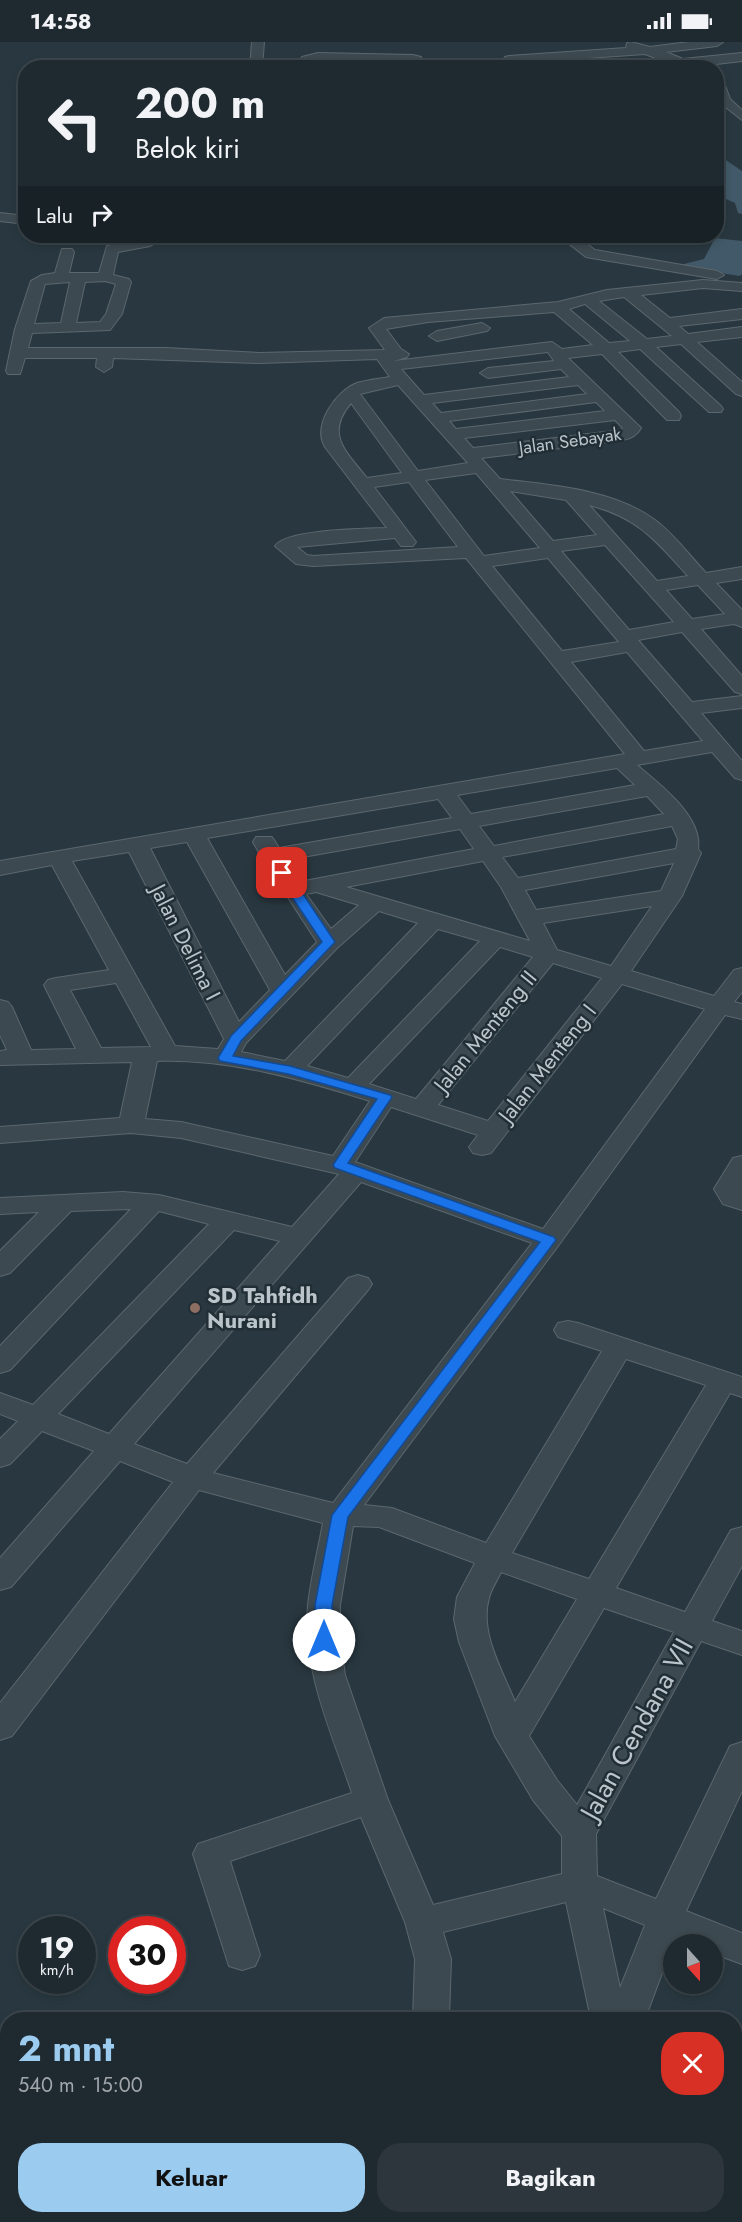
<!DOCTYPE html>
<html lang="id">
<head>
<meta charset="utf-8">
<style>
  :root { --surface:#1f2a30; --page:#2c363c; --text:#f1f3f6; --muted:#a1a7ab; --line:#3c464c; --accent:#9bcbef }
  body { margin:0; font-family:Jost,sans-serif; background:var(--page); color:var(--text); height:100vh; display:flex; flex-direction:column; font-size:22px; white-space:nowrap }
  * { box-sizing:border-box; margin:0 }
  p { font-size:20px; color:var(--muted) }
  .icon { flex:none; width:33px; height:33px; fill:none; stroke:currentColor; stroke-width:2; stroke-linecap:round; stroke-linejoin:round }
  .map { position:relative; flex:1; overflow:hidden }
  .side { position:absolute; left:0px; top:1970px; width:742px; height:212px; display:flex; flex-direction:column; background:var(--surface); border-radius:24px 24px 0 0; box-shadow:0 3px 9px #0003,0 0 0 2px var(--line) }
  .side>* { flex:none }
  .guide { position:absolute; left:18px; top:18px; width:706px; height:183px; border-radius:24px; box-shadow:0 3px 9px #0003,0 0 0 2px var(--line); background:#1f2a30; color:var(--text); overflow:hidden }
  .needle { width:39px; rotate:159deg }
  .tools { position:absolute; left:663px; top:1892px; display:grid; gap:12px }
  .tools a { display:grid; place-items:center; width:60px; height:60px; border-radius:50%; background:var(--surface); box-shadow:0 3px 9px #0003,0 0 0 2px var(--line); font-size:30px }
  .speed { position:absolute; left:18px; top:1874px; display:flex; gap:12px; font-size:30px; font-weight:700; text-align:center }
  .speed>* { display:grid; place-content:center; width:78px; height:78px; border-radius:50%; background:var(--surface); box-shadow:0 3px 9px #0003,0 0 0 2px var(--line); line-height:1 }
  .speed small { font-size:15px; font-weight:400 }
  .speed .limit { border:9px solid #d22; background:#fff; color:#111 }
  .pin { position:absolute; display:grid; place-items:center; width:51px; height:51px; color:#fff; margin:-26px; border-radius:12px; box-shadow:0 3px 9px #0006 }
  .me { position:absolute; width:66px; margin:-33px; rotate:0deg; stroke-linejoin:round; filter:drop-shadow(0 0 4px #0008) }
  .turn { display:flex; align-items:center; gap:21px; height:126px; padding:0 18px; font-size:27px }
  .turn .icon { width:78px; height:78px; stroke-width:2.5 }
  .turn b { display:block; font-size:42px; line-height:51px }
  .then { display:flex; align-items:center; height:57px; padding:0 18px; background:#0003; gap:12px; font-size:22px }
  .round { display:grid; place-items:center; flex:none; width:63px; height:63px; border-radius:24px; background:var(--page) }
  .head { display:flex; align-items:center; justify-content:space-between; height:102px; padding:0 18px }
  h1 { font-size:36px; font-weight:700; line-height:45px; color:var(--accent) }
  .action { display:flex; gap:12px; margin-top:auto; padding:12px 18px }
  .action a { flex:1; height:69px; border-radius:24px; background:var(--accent); color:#111; font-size:24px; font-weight:700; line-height:69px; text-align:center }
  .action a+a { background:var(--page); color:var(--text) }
  .status { display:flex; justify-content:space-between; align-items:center; height:42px; padding:0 30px; background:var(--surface); direction:ltr }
  .status svg { height:16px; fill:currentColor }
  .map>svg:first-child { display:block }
</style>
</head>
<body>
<div class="status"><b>14:58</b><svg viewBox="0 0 49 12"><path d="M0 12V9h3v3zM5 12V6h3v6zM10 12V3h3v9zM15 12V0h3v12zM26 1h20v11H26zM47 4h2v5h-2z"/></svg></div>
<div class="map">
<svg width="742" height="2180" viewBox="0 0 742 2180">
  <rect width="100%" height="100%" fill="#293840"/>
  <!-- water -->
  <path fill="#415968" d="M 717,112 L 742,129 L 742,172 L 738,171 L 735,161 L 717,153 Z
    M 715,196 L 742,199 L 742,232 L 740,234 L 676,224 L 704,217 Z"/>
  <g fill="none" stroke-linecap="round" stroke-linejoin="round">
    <defs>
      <path id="minor" d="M 252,0 L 264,0 L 262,26 L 250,26 Z
        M 631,0 L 650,5 L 689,0 L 723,0 L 717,4 L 666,10 L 683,17 L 742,11 L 742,19 L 682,26 L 645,12 L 515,21 L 511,26 L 499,26 L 505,15 L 509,14 L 626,6 L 627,1 Z
        M 318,11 L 413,13 L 421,15 L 423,26 L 411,26 L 411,21 L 318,19 L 310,21 L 307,26 L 294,26 L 302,15 Z
        M 717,34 L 723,38 L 730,57 L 742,68 L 742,78 L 718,59 Z
        M 0,171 L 26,174 L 26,182 L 0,179 Z
        M 150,194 L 168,194 L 150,204 L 118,210 L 113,233 L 129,237 L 131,240 L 122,272 L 110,288 L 32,291 L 28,306 L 165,306 L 259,311 L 385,308 L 369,286 L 384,276 L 558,260 L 607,248 L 703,238 L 742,241 L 742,249 L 703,246 L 641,253 L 670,276 L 742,267 L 742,277 L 679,284 L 688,292 L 742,285 L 742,295 L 697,300 L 742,340 L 742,354 L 736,352 L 681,302 L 656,305 L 721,364 L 723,367 L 721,370 L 709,370 L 640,307 L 618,310 L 679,370 L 681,374 L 679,378 L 667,378 L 602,312 L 568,316 L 641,386 C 635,396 628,397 617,399 L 481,416 L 500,437 C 550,443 613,447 655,478 C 674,492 690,514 706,531 L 742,525 L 742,537 L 716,541 L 742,568 L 742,585 L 734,582 L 701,587 L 742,634 L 742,652 L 735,650 L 682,590 L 638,598 L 692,660 L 742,654 L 742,666 L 701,671 L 742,719 L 742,738 L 735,736 L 712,710 L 637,723 C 659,742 703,774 698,807 L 701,811 L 682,854 L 631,929 L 714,954 L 734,928 L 742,926 L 742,950 L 734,960 L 742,962 L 742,977 L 725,973 L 558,1204 L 364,1463 L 392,1466 L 486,1501 L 602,1309 L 558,1295 L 554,1288 L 558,1281 L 568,1279 L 578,1281 L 742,1335 L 742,1355 L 730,1351 L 616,1546 L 685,1570 L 731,1488 L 742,1485 L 742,1524 L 712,1579 L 742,1589 L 742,1613 L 701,1599 L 596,1792 L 597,1834 L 656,1857 L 730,1704 L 742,1700 L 742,1749 L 686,1869 L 742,1891 L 742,1922 L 712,1911 L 712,1902 L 691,1902 L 675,1896 L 645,1977 L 591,1977 L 566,1860 L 443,1890 L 451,1917 L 449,1977 L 413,1977 L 415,1917 L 405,1880 L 361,1775 L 230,1819 L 260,1913 L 255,1924 L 242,1928 L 229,1924 L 193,1812 L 198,1802 L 352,1751 C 332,1691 302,1628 308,1563 C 311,1536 318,1508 323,1481 L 199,1448 L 12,1694 L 0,1698 L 0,1661 L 173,1440 L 120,1419 L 11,1545 L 0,1548 L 0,1516 L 94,1409 L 42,1389 L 10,1422 L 0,1425 L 0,1397 L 18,1379 L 0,1372 L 0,1351 L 33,1363 L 209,1182 L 159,1169 L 10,1328 L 0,1331 L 0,1304 L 131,1167 L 71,1169 L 10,1231 L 0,1234 L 0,1209 L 39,1170 L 0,1172 L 0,1156 L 123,1150 L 159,1153 L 292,1185 L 339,1132 L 181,1096 L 131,1091 L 0,1101 L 0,1085 L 120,1076 L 132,1020 L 0,1023 L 0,1009 L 7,1008 L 0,993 L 0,958 L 8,960 L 12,965 L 31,1008 L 76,1007 L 44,943 L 48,938 L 56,936 L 109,928 L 52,823 L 0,833 L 0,819 L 625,712 L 466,516 L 313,524 L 296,522 L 275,504 C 287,487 364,487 387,486 L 325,405 C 312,383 336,349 357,341 C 367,338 379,337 390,335 L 377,317 L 259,321 L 113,316 L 112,325 L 104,330 L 96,325 L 97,316 L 25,316 L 20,332 L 8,332 L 6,329 L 15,287 L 31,239 L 42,233 L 55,231 L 62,207 L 72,207 L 74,210 L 69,231 L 99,231 L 107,204 ZM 105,239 L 116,242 L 106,272 L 100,280 L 76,281 L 85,240 ZM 70,240 L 61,281 L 34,282 L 45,242 ZM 624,255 L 672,294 L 647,297 L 599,259 ZM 585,262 L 630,299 L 609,301 L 569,267 ZM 554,270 L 593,303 L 562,307 L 552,300 L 394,319 L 407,315 L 409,312 L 401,307 L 386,287 L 428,280 ZM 548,310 L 554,319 L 488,326 L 480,331 L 488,336 L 561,327 L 569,335 L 424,353 L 401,327 ZM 398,343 L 468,421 L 418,429 L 360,352 ZM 578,343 L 587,352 L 441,371 L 432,361 ZM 596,360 L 605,369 L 456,387 L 449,379 ZM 351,361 L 402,431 L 367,436 C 347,410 324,393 351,361 ZM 615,378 L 623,386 L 621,388 L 473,406 L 464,396 ZM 476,431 L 540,506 L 484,514 L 425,438 ZM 409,440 L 458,505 L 313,514 L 307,513 L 297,505 L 395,496 L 401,504 L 413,504 L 416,500 L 374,445 ZM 510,449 L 566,458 L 597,493 L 553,499 ZM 589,463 C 639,476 655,498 688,534 L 657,539 ZM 605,503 L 674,580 L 629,588 L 561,509 ZM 548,516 L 619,600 L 562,609 L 492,524 ZM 698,543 L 725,572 L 692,577 L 666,548 ZM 627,610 L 703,699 L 644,709 L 571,620 ZM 617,726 L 635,743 L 471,772 L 457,753 ZM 647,754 L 664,772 L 494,804 L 479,784 ZM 438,757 L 452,776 L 279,806 L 272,795 L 256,795 L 253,800 L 261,814 L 317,900 L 285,933 L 207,796 ZM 672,784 L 678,797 L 676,807 L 518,836 L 502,815 ZM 460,787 L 474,807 L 299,840 L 286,818 ZM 187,800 L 270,948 L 239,980 L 150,806 ZM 129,810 L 224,997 L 218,1007 L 175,1004 L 72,819 ZM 483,819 L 501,845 L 530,899 L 346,845 ZM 674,821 L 661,849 L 536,868 L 525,848 ZM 316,850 L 359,863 L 331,887 L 306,852 ZM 652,864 L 611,924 L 557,908 L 543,881 ZM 379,869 L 418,881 L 285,1019 L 241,1010 L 246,1001 L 337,906 ZM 438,887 L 480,899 L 348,1036 L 307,1024 ZM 500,905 L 533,915 L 416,1057 L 369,1042 ZM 553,921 L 602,936 L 488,1079 L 438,1063 ZM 116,941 L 151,1005 L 101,1006 L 70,948 ZM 622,942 L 705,967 L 543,1187 L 355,1120 L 391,1065 L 478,1093 L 469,1105 L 473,1111 L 482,1113 L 491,1111 ZM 157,1019 C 230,1017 300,1037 370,1059 L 333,1114 L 181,1080 L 145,1077 ZM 361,1140 L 532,1201 L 333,1461 L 213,1431 L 368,1248 L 372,1242 L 368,1236 L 358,1233 L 348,1236 L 187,1422 L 134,1402 ZM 234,1188 L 280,1199 L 109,1392 L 58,1372 ZM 626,1317 L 706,1343 L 589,1537 L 512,1511 ZM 353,1484 L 379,1485 L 475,1521 L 457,1555 L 454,1577 L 459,1600 L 495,1694 L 533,1758 L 562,1794 L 562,1832 L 433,1863 L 388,1758 L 345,1633 L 340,1598 L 340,1563 ZM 501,1530 L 577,1557 L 515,1660 C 503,1629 479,1591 489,1556 C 491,1547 497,1539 501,1530 ZM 604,1566 L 674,1590 L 577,1763 L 557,1738 L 529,1694 ZM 603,1866 L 645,1883 L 620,1946 Z
        M 559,194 L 691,194 L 690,198 L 685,199 L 581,198 L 595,208 L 717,229 L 724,233 L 717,237 L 586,215 Z
        M 482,281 L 490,286 L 487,289 L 437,299 L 429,294 L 437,289 Z
        M 742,1114 L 742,1168 L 723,1162 L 714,1147 L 733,1116 Z
        M 742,2071 L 742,2136 L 735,2138 L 735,2074 Z
        M 735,2160 L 742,2171 L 742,2180 L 702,2180 L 705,2174 L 735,2174 Z
        M 360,2174 L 400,2174 L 397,2180 L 357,2180 Z
        M 553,2174 L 593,2174 L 591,2180 L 551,2180 Z"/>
    </defs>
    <!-- minor casing -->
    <use href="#minor" stroke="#5b676e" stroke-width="2"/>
    <!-- minor -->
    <use href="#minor" fill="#3d4950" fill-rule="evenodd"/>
  </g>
  <!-- route -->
  <path fill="#1a73e8" stroke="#114b97" stroke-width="1.5" d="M 278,828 L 287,828 L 335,900 L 241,999 L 233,1014 L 290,1024 L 390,1053 L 392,1055 L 348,1121 L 554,1195 L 556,1198 L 348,1475 L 332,1563 L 333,1598 L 330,1603 L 318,1603 L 316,1598 L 315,1563 L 332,1473 L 540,1200 L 335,1126 L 333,1123 L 377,1057 L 288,1032 L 220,1019 L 218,1016 L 231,994 L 322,900 L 276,831 Z"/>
  <!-- markers -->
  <circle fill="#8d6e63" stroke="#222e36" stroke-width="2" cx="195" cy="1266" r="6"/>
  <g text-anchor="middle" stroke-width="5" stroke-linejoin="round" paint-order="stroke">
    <!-- far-street labels -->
    <g font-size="18" fill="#bac4ca" stroke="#222e36">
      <text transform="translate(570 399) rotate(-8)" y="6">Jalan Sebayak</text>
    </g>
    <!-- street labels -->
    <g font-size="22" fill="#bac4ca" stroke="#222e36">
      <text transform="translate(186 900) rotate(63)" y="8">Jalan Delima I</text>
      <text transform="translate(485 989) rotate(-51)" y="8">Jalan Menteng II</text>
      <text transform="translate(547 1021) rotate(-52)" y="8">Jalan Menteng I</text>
    </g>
    <!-- poi labels -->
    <g font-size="22" font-weight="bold" fill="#bac4ca" stroke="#222e36" text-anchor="start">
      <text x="207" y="1261">SD Tahfidh<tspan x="207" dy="25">Nurani</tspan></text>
    </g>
    <!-- near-street labels -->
    <g font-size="27" fill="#bac4ca" stroke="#222e36">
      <text transform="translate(637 1687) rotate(-61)" y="9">Jalan Cendana VII</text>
    </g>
  </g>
</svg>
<div class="tools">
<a><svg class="needle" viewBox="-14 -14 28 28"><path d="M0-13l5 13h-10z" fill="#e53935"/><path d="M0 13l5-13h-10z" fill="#a1a7ab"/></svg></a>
</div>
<div class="speed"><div>19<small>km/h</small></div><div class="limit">30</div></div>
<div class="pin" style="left:282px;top:831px;background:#d93025"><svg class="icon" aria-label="arrive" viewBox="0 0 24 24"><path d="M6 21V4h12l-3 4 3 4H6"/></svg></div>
<svg class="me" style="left:324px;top:1598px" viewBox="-20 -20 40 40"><circle r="19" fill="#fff"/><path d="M0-13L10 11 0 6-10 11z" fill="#1a73e8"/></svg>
<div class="guide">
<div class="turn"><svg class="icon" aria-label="left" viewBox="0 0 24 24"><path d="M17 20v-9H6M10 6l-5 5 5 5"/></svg><div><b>200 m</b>Belok kiri</div></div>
<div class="then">Lalu<svg class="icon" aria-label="right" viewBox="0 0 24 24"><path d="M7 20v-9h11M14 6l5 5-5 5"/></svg></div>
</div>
<section class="side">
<div class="head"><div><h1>2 mnt</h1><p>540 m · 15:00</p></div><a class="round" style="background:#d93025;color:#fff"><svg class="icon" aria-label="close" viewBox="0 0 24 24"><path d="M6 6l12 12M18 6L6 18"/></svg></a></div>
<div class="action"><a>Keluar</a><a>Bagikan</a></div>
</section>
</div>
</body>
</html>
